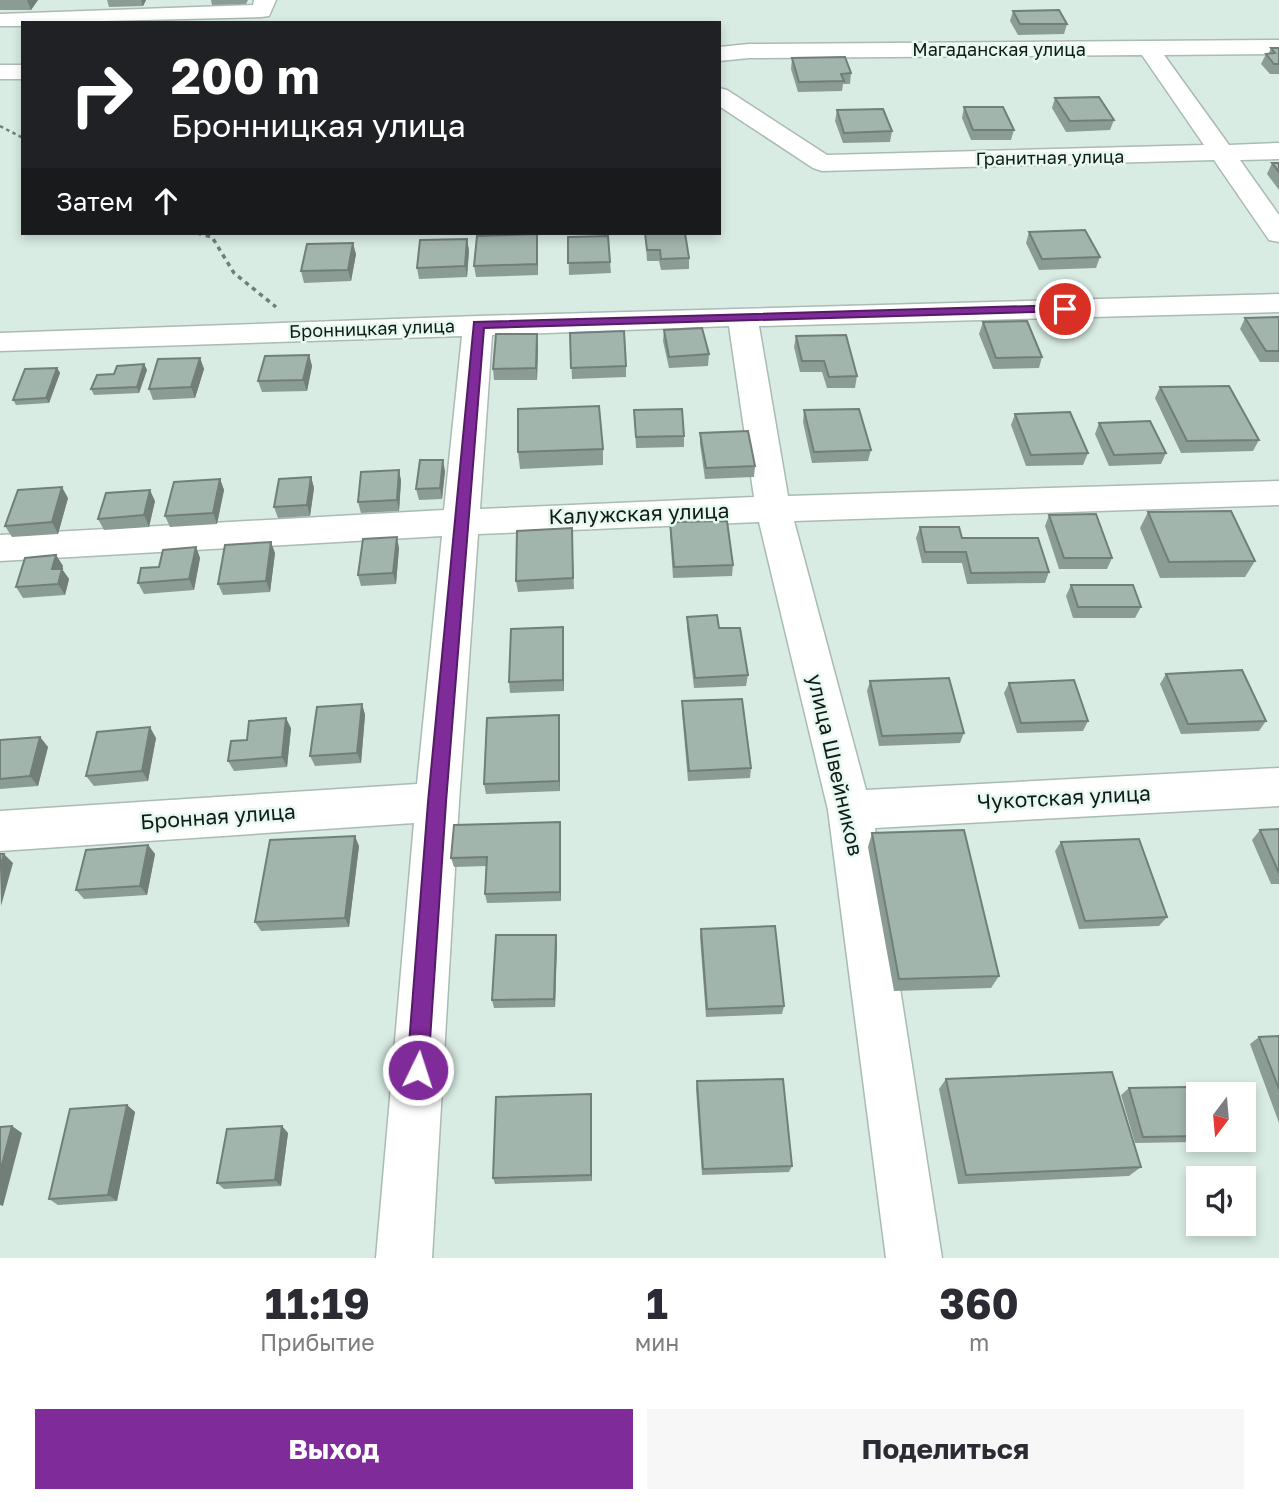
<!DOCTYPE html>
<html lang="ru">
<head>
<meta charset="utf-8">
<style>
  :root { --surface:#fff; --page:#f7f7f7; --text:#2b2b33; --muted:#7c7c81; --accent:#7f2b9a }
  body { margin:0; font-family:"Golos Text",sans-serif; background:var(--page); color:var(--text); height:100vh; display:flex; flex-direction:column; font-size:26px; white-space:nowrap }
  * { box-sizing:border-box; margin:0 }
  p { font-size:23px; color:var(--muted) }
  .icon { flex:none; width:38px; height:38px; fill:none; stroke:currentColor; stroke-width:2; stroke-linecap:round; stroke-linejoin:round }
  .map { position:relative; height:1258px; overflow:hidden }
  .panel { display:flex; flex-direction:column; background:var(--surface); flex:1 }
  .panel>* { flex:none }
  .banner { position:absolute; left:21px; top:21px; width:700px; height:214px; border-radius:0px; box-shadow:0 4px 10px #0003; background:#202124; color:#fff; overflow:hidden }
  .needle { width:46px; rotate:196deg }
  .fabs { position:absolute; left:1186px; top:1082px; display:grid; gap:14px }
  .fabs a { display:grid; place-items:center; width:70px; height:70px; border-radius:0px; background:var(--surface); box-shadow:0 4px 10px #0003; font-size:35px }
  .pin { position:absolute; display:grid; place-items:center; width:60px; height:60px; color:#fff; margin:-30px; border:4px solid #fff; border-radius:50%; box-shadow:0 2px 7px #0007 }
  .me { position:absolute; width:77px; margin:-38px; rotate:4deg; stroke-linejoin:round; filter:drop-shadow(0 0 5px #0008) }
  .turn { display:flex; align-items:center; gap:24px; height:147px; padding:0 35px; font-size:32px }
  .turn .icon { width:91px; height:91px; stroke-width:2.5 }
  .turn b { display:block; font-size:49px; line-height:60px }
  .then { display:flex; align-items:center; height:66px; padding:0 35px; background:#0003; gap:14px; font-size:26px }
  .eta { display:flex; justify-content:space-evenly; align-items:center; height:119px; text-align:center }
  .eta b { font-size:42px; font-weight:700; line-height:49px }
  .action { display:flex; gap:14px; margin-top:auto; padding:14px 35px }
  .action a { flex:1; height:80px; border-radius:0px; background:var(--accent); color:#fff; font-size:28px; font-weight:700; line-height:80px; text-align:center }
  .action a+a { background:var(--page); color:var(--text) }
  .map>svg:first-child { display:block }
</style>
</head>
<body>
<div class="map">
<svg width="1279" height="1258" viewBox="0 0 1279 1258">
  <rect width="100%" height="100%" fill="#d8ece3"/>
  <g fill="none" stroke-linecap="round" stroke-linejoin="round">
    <defs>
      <path id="minor" d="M 254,0 L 276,0 L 269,16 L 261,17 L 23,23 L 23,26 L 0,26 L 0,14 L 253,5 Z
        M 1279,40 L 1279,54 L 1164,55 L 1229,145 L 1279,143 L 1279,159 L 1240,160 L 1279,215 L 1279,242 L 1269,240 L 1214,160 L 822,171 L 813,168 L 719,106 L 719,88 L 727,90 L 827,155 L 1204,145 L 1142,55 L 749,58 L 719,61 L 719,47 L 749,44 Z
        M 0,65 L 23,65 L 23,79 L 0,79 Z
        M 1279,294 L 1279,312 L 759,326 L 788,496 L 1279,481 L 1279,505 L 794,521 L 866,790 L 1279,768 L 1279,806 L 875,828 L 942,1258 L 886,1258 L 828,810 L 759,522 L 478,534 L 459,802 L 432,1258 L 376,1258 L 414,823 L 0,851 L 0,811 L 417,784 L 442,536 L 0,561 L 0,535 L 444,510 L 462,336 L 0,351 L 0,333 L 478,316 ZM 729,326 L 754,497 L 480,509 L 492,335 Z"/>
    </defs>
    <!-- minor casing -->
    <use href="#minor" stroke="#a9bbb3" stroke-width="3"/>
    <!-- path-far1 -->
    <path stroke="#717e78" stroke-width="2.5" stroke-dasharray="3.5 3.5" stroke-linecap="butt" d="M 0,126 L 23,138"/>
    <!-- path -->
    <path stroke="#717e78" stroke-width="3.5" stroke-dasharray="4.5 4.5" stroke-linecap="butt" d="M 197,233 L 212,237 L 234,273 L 276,307"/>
    <!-- minor -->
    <use href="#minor" fill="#fff" fill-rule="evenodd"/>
  </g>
  <!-- wall -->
  <path fill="#8b9c94" d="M 0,0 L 38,0 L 31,10 L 0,10 Z
    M 107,0 L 146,0 L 143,6 L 109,7 Z
    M 211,0 L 248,0 L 246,4 L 212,5 Z
    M 1013,11 L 1067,24 L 1064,34 L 1018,35 L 1010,21 Z
    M 1271,48 L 1279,48 L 1279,74 L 1270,74 L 1261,64 L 1266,54 L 1269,53 Z
    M 792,58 L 851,73 L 850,84 L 843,84 L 842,91 L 798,92 L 791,69 Z
    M 1055,98 L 1114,120 L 1110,130 L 1066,132 L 1052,108 Z
    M 964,107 L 1014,130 L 1011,140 L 971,140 L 962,118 Z
    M 837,110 L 892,131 L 890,142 L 843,143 L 835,121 Z
    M 1272,163 L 1279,163 L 1279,190 L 1267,174 Z
    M 1029,232 L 1100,257 L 1096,268 L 1039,270 L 1026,243 Z
    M 645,233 L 689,258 L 689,269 L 661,270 L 659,261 L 647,261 Z
    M 537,234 L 538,275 L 476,277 L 474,266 Z
    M 568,237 L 610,262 L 611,273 L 569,275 Z
    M 469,250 L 467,277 L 419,279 L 417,268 Z
    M 356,254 L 351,281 L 304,283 L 301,271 Z
    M 1279,317 L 1279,362 L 1260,362 L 1240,329 L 1245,318 Z
    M 983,322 L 1042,357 L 1039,368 L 993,369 L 979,334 Z
    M 664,330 L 709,354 L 708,366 L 669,368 L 663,341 Z
    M 570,333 L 626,366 L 626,377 L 572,379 Z
    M 537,334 L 538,345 L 537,380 L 494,380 L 493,369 Z
    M 796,336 L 857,376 L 855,388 L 827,388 L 822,372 L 800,372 L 794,347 Z
    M 309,355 L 312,366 L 307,391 L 262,392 L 258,381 Z
    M 200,358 L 204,369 L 195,398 L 153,400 L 149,389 Z
    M 144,364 L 147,370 L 139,393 L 94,395 L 91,389 Z
    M 57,368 L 60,373 L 49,403 L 16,405 L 13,400 Z
    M 1160,387 L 1259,440 L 1253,451 L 1181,453 L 1155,398 Z
    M 634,410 L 684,436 L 684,447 L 636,448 Z
    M 804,410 L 871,450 L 868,461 L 812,463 L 803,422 Z
    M 1015,414 L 1088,453 L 1083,465 L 1026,466 L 1011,425 Z
    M 1099,423 L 1166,453 L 1161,464 L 1109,466 L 1095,434 Z
    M 700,433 L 755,466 L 754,477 L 705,479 L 700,444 Z
    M 603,449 L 603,465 L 520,469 L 518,452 Z
    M 399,470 L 401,481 L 399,511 L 361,513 L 358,502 Z
    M 445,471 L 442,499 L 419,500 L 416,489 Z
    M 311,477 L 314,488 L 310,516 L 278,518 L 274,507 Z
    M 220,479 L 224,490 L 217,524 L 170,527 L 165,516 Z
    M 68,498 L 58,534 L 12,537 L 5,526 Z
    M 155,501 L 149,527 L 104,530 L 98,519 Z
    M 1148,512 L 1255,561 L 1245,577 L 1160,578 L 1140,528 Z
    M 1049,515 L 1112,558 L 1107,569 L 1059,569 L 1045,526 Z
    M 670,522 L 733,565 L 732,576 L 673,578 L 670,533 Z
    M 920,527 L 962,538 L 1049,572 L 1045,583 L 967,584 L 962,563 L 922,563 L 916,538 Z
    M 572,528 L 574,589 L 518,592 L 516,581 Z
    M 196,547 L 200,558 L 194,590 L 144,594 L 138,583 Z
    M 399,548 L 396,584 L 361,586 L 358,575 Z
    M 275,553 L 270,592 L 223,595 L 218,584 Z
    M 56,555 L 63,566 L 62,569 L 69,579 L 65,595 L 23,598 L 16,587 Z
    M 1071,585 L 1141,607 L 1135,618 L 1073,618 L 1066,596 Z
    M 687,617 L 719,628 L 748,675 L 746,686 L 694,688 L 687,628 Z
    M 564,638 L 564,691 L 510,693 L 509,682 Z
    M 1166,674 L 1266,721 L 1259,731 L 1181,734 L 1160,684 Z
    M 870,681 L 964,733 L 960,743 L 879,746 L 867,691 Z
    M 1009,683 L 1088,721 L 1083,731 L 1017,733 L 1004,693 Z
    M 682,701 L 751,768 L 750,778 L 688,781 L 682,712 Z
    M 362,704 L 365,715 L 361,763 L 315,766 L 310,756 Z
    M 559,715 L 560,791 L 486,794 L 484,784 Z
    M 291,728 L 287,767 L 234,771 L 228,761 L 247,740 Z
    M 40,737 L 48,747 L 38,786 L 0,789 L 0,740 Z
    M 156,738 L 148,781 L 94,786 L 86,776 Z
    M 560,822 L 561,831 L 561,901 L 487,903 L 485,894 L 486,866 L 454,867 L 451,858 Z
    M 1279,829 L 1279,884 L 1271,884 L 1252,840 L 1260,830 Z
    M 872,833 L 999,976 L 991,988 L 894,991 L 868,847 Z
    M 1061,842 L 1167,917 L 1159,926 L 1079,929 L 1055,851 Z
    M 148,845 L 155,854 L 147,895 L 84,899 L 76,890 Z
    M 359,846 L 349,927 L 261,931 L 255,922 Z
    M 701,929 L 784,1006 L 782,1014 L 706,1017 L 700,937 Z
    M 556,935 L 557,943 L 555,1007 L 494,1008 L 492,1000 Z
    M 1279,1036 L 1279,1123 L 1250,1044 L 1259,1037 Z
    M 946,1079 L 1141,1167 L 1129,1176 L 958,1184 L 939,1089 Z
    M 697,1081 L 792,1166 L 789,1172 L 702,1175 L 696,1089 Z
    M 1129,1088 L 1199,1124 L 1199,1138 L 1193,1142 L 1135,1143 L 1121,1095 Z
    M 591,1101 L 592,1181 L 495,1184 L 493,1178 Z
    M 127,1105 L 135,1112 L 117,1201 L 58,1205 L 49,1199 Z
    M 288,1133 L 281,1186 L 224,1189 L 217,1183 Z"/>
  <!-- shaded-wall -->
  <path fill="#717f78" d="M 27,0 L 38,0 L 31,10 Z
    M 141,0 L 146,0 L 143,6 Z
    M 537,234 L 538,245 L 538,275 L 537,264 Z
    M 467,239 L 469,250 L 467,277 L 465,266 Z
    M 353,243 L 356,254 L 351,281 L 348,270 Z
    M 537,334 L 538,345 L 537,380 L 536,368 Z
    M 309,355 L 312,366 L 307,391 L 303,380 Z
    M 200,358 L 204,369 L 195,398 L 191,387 Z
    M 144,364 L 147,370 L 139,393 L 137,387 Z
    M 57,368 L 60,373 L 49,403 L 46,398 Z
    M 443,460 L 445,471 L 442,499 L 440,488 Z
    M 399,470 L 401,481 L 399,511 L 397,500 Z
    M 311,477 L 314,488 L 310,516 L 307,505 Z
    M 220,479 L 224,490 L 217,524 L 213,513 Z
    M 62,487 L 68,498 L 58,534 L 52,522 Z
    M 150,490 L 155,501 L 149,527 L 144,515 Z
    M 397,537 L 399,548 L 396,584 L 393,573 Z
    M 271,542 L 275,553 L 270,592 L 266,581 Z
    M 196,547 L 200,558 L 194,590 L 189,579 Z
    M 56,555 L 63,566 L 59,580 L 52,569 Z
    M 62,569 L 69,579 L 65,595 L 58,584 Z
    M 563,627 L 564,638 L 564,691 L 563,680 Z
    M 362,704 L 365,715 L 361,763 L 357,753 Z
    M 559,715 L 560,726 L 560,791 L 559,781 Z
    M 286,718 L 291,728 L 287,767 L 282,757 Z
    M 150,727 L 156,738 L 148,781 L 142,771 Z
    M 40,737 L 48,747 L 38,786 L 30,776 Z
    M 560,822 L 561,831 L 561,901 L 560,892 Z
    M 355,836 L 359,846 L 349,927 L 345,918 Z
    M 148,845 L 155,854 L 147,895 L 140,886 Z
    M 4,854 L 13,863 L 1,906 L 0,868 Z
    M 556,935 L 557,943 L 555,1007 L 554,999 Z
    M 591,1094 L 591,1101 L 592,1181 L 591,1175 Z
    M 127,1105 L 135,1112 L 117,1201 L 108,1195 Z
    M 12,1126 L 22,1133 L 3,1206 L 0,1205 L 0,1172 Z
    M 282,1126 L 288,1133 L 281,1186 L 275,1180 Z"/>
  <!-- building -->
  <path fill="#a2b5ac" stroke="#717f78" stroke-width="2" d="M 1059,10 L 1067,24 L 1020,24 L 1013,11 Z
    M 1271,48 L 1279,48 L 1279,64 L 1274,64 L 1266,54 L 1275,53 Z
    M 845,57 L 851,73 L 841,74 L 844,81 L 799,82 L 792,58 Z
    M 1099,97 L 1114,120 L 1070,121 L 1055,98 Z
    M 964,107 L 1003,107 L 1014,130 L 973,130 Z
    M 883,109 L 892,131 L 844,133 L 837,110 Z
    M 1272,163 L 1279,163 L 1279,172 Z
    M 1085,230 L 1100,257 L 1042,259 L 1029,232 Z
    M 645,233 L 685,233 L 689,258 L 661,259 L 660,250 L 647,250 Z
    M 537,234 L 537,264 L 474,266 L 477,236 Z
    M 608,236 L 610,262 L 568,263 L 568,237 Z
    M 467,239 L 465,266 L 417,268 L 420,240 Z
    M 353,243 L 348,270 L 301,271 L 307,244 Z
    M 1279,317 L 1279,351 L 1266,351 L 1245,318 Z
    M 1027,321 L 1042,357 L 996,358 L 983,322 Z
    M 702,328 L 709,354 L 669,357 L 664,330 Z
    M 624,331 L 626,366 L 571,368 L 570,333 Z
    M 496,334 L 537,334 L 536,368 L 493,369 Z
    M 846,335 L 857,376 L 829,377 L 824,361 L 802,361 L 796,336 Z
    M 309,355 L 303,380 L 258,381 L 265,356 Z
    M 200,358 L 191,387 L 149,389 L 158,359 Z
    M 144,364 L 137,387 L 91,389 L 97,375 L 114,374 L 117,366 Z
    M 57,368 L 46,398 L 13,400 L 25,369 Z
    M 1229,386 L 1259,440 L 1187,441 L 1160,387 Z
    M 599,406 L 603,449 L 518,452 L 518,409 Z
    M 682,409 L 684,436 L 636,437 L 634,410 Z
    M 859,409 L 871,450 L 814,452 L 804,410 Z
    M 1070,412 L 1088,453 L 1031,455 L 1015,414 Z
    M 1150,421 L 1166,453 L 1114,455 L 1099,423 Z
    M 748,431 L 755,466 L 706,468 L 700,433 Z
    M 420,460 L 443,460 L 440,488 L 416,489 Z
    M 399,470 L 397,500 L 358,502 L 361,472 Z
    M 311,477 L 307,505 L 274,507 L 279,479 Z
    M 220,479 L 213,513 L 165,516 L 174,482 Z
    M 62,487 L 52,522 L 5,526 L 18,490 Z
    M 150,490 L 144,515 L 98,519 L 106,493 Z
    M 1231,511 L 1255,561 L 1169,562 L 1148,512 Z
    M 1096,514 L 1112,558 L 1064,558 L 1049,515 Z
    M 727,521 L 733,565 L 674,567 L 670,522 Z
    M 920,527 L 959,527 L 962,538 L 1038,538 L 1049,572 L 971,573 L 966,552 L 925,552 Z
    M 572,528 L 573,578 L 516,581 L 517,531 Z
    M 397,537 L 393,573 L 358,575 L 363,539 Z
    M 271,542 L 266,581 L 218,584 L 225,545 Z
    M 196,547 L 189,579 L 138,583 L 141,568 L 159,567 L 163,550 Z
    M 56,555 L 52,569 L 62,569 L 58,584 L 16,587 L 25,558 Z
    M 1071,585 L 1133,585 L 1141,607 L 1078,607 Z
    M 717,615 L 719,628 L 740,628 L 748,675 L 695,678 L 687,617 Z
    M 563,627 L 563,680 L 509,682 L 511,629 Z
    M 1242,670 L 1266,721 L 1188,724 L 1166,674 Z
    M 949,678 L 964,733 L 882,736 L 870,681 Z
    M 1074,680 L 1088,721 L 1021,723 L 1009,683 Z
    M 742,699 L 751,768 L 689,771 L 682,701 Z
    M 362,704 L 357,753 L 310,756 L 317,707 Z
    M 559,715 L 559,781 L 484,784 L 487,718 Z
    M 286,718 L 282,757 L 228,761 L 231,741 L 247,740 L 249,721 Z
    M 150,727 L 142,771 L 86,776 L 97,732 Z
    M 40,737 L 30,776 L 0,779 L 0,740 Z
    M 560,822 L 560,892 L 485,894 L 487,857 L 451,858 L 454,825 Z
    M 1279,829 L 1279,873 L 1260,830 Z
    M 964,830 L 999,976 L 899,979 L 872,833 Z
    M 355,836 L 345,918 L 255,922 L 270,840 Z
    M 1139,839 L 1167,917 L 1085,921 L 1061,842 Z
    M 148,845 L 140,886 L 76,890 L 86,850 Z
    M 0,854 L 4,854 L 0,868 Z
    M 775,926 L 784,1006 L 707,1009 L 701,929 Z
    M 496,935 L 556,935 L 554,999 L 492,1000 Z
    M 1279,1036 L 1279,1089 L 1259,1037 Z
    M 1112,1072 L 1141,1167 L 966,1175 L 946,1079 Z
    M 783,1079 L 792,1166 L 703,1169 L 697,1081 Z
    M 1187,1087 L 1199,1124 L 1199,1136 L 1143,1137 L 1129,1088 Z
    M 591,1094 L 591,1175 L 493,1178 L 496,1097 Z
    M 127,1105 L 108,1195 L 49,1199 L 70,1109 Z
    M 12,1126 L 0,1172 L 0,1127 Z
    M 282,1126 L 275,1180 L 217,1183 L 227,1129 Z"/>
  <!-- route -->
  <path fill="#7f2b9a" stroke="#531c64" stroke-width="2" d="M 1065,305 L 1069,306 L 1069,311 L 484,328 L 446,802 L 428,1070 L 425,1078 L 418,1081 L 410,1078 L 407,1070 L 428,802 L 474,322 Z"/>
  <g text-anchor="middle" stroke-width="5" stroke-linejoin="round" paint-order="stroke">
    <!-- far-street labels -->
    <g font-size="18" fill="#131a17" stroke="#e5f9f0">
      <text x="999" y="56">Магаданская улица</text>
      <text transform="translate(1050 158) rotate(-1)" y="6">Гранитная улица</text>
      <text transform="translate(372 329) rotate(-2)" y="6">Бронницкая улица</text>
    </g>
    <!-- street labels -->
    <g font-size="21" fill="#131a17" stroke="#e5f9f0">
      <text transform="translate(639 514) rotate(-2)" y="7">Калужская улица</text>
      <text transform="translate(835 765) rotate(77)" y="7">улица Швейников</text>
      <text transform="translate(1064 798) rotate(-3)" y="7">Чукотская улица</text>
      <text transform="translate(218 817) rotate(-4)" y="7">Бронная улица</text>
    </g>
  </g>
</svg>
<div class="fabs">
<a><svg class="needle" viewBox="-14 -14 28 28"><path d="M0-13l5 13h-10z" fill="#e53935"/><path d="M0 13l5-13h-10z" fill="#7c7c81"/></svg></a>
<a><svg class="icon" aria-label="sound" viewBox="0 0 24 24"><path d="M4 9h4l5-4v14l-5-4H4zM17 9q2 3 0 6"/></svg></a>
</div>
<div class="pin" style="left:1065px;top:309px;background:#d93025"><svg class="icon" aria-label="arrive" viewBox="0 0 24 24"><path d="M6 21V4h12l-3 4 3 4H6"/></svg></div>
<svg class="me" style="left:418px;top:1070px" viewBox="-20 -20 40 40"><circle r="17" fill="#7f2b9a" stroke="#fff" stroke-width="3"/><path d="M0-11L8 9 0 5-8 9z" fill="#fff"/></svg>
<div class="banner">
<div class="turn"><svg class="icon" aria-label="right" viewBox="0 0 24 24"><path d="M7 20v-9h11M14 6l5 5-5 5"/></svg><div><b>200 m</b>Бронницкая улица</div></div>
<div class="then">Затем<svg class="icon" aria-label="ahead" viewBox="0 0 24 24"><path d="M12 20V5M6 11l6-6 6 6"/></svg></div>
</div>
</div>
<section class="panel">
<div class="eta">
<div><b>11:19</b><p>Прибытие</p></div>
<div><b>1</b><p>мин</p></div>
<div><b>360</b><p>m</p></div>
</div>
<div class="action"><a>Выход</a><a>Поделиться</a></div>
</section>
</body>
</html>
